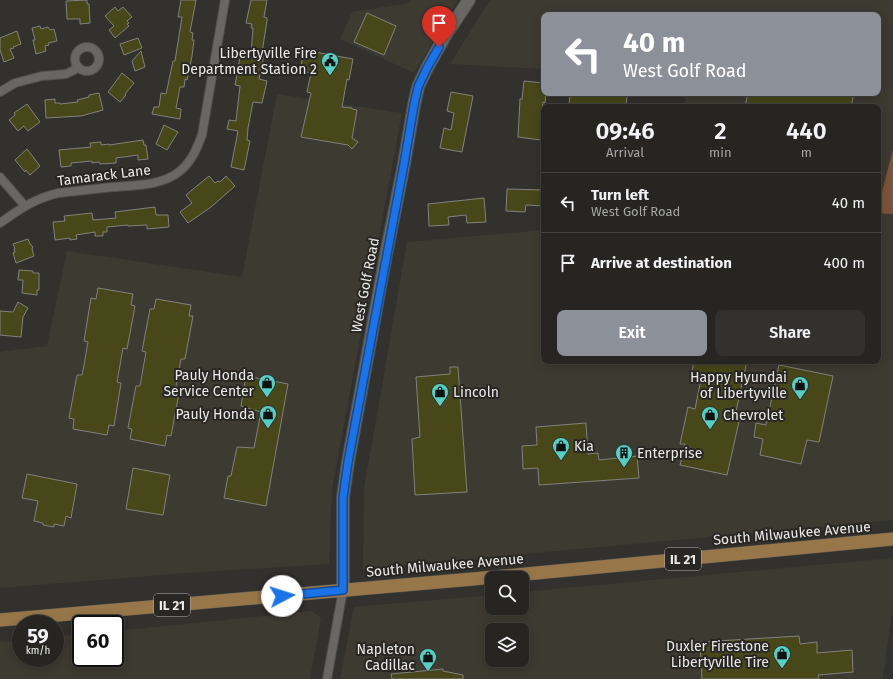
<!DOCTYPE html>
<html lang="en">
<head>
<meta charset="utf-8">
<style>
  :root { --surface:#262522; --page:#32312f; --text:#f1f3f6; --muted:#a4a5a5; --line:#424240; --accent:#8c9099 }
  body { margin:0; font-family:"Fira Sans",sans-serif; background:var(--page); color:var(--text); height:100vh; display:flex; flex-direction:column; font-size:15px; white-space:nowrap }
  * { box-sizing:border-box; margin:0 }
  p { font-size:13px; color:var(--muted) }
  .icon { flex:none; width:22px; height:22px; fill:none; stroke:currentColor; stroke-width:2; stroke-linecap:round; stroke-linejoin:round }
  .map { position:relative; flex:1; overflow:hidden }
  .side { position:absolute; left:541px; top:104px; width:340px; height:260px; display:flex; flex-direction:column; background:var(--surface); border-radius:8px; box-shadow:0 2px 10px #0003,0 0 0 1px var(--line) }
  .side>* { flex:none }
  .banner { position:absolute; left:541px; top:12px; width:340px; height:84px; border-radius:8px; box-shadow:0 2px 10px #0003,0 0 0 1px var(--line); background:#8c9099; color:#fff; overflow:hidden }
  .fabs { position:absolute; left:485px; top:571px; display:grid; gap:8px }
  .fabs a { display:grid; place-items:center; width:44px; height:44px; border-radius:8px; background:var(--surface); box-shadow:0 2px 10px #0003,0 0 0 1px var(--line); font-size:20px }
  .speed { position:absolute; left:12px; top:615px; display:flex; gap:8px; font-size:20px; font-weight:700; text-align:center }
  .speed>* { display:grid; place-content:center; width:52px; height:52px; border-radius:50%; background:var(--surface); box-shadow:0 2px 10px #0003,0 0 0 1px var(--line); line-height:1 }
  .speed small { font-size:10px; font-weight:400 }
  .speed .limit { border:2px solid #111; border-radius:6px; background:#fff; color:#111 }
  .pin { position:absolute; display:grid; place-items:center; width:34px; height:34px; color:#fff; margin:-41px -17px; border-radius:50% 50% 50% 0; rotate:-45deg; box-shadow:0 0 4px #0007 }
  .pin .icon { rotate:45deg }
  .me { position:absolute; width:44px; margin:-22px; rotate:85deg; stroke-linejoin:round; filter:drop-shadow(0 0 3px #0008) }
  .turn { display:flex; align-items:center; gap:14px; height:84px; padding:0 16px; font-size:18px }
  .turn .icon { width:52px; height:52px; stroke-width:2.5 }
  .turn b { display:block; font-size:28px; line-height:34px }
  .eta { display:flex; justify-content:space-evenly; align-items:center; height:68px; text-align:center }
  .eta b { font-size:24px; font-weight:600; line-height:28px }
  .primary-button { display:flex; gap:8px; margin-top:auto; padding:8px 16px }
  .primary-button a { flex:1; height:46px; border-radius:8px; background:var(--accent); color:#fff; font-size:16px; font-weight:600; line-height:46px; text-align:center }
  .primary-button a+a { background:var(--page); color:var(--text) }
  ul { padding:0; list-style:none }
  li { display:flex; align-items:center; gap:12px; height:60px; padding:0 16px; border-top:1px solid var(--line) }
  li div { flex:1 }
  li b { display:block; font-size:15px }
  li em { font-style:normal }
  .map>svg:first-child { display:block }
</style>
</head>
<body>
<div class="map">
<svg width="893" height="679" viewBox="0 0 893 679">
  <rect width="100%" height="100%" fill="#32312e"/>
  <!-- built -->
  <path fill="#3d3a31" fill-rule="evenodd" d="M 411,0 L 458,0 L 414,73 L 340,39 L 352,12 L 410,3 Z
    M 490,0 L 893,0 L 893,520 L 363,569 L 364,489 L 407,242 L 544,230 L 544,361 L 878,361 L 878,107 L 684,107 L 686,93 L 878,93 L 878,15 L 544,15 L 544,69 L 450,64 Z
    M 277,94 L 402,113 L 332,489 L 329,564 L 186,573 L 0,588 L 0,352 L 47,346 L 67,251 L 242,277 Z
    M 893,558 L 893,604 L 883,679 L 340,679 L 354,607 L 492,595 L 492,608 L 522,608 L 522,592 ZM 492,630 L 522,630 L 522,660 L 492,660 Z
    M 312,611 L 321,618 L 310,679 L 0,679 L 0,642 L 21,640 L 21,658 L 55,658 L 55,637 L 81,634 L 81,658 L 115,658 L 115,631 Z"/>
  <!-- forest -->
  <path fill="#7b533a" d="M 893,149 L 893,214 L 878,213 L 878,208 Z"/>
  <!-- building -->
  <path fill="#47471a" stroke="#81817e" d="M 87,0 L 87,4 L 89,4 L 90,23 L 80,24 L 80,19 L 67,19 L 66,1 Z
    M 181,0 L 196,0 L 190,32 L 193,33 L 192,40 L 194,40 L 192,56 L 187,80 L 185,79 L 184,87 L 180,87 L 176,108 L 181,109 L 180,119 L 152,114 L 154,107 L 159,107 L 161,93 L 166,94 L 173,61 L 175,61 L 182,17 L 178,17 Z
    M 251,0 L 267,0 L 264,17 L 267,18 L 267,21 L 263,46 L 263,60 L 259,79 L 267,81 L 262,103 L 253,102 L 248,128 L 247,140 L 250,141 L 244,170 L 231,167 L 238,131 L 227,129 L 229,120 L 236,121 L 240,86 L 235,85 L 240,57 L 249,59 L 249,55 L 251,55 L 253,28 L 251,28 L 252,24 L 246,23 Z
    M 115,7 L 118,11 L 123,7 L 132,17 L 127,21 L 129,23 L 127,24 L 129,26 L 115,38 L 109,30 L 114,26 L 105,16 Z
    M 367,13 L 396,26 L 384,55 L 354,42 Z
    M 40,26 L 41,29 L 48,27 L 50,30 L 54,29 L 57,41 L 48,43 L 49,45 L 45,46 L 46,51 L 36,54 L 33,40 L 35,40 L 32,28 Z
    M 17,31 L 21,44 L 13,47 L 14,48 L 10,49 L 14,58 L 4,62 L 0,50 L 0,38 Z
    M 138,38 L 142,48 L 124,55 L 120,44 Z
    M 304,50 L 353,59 L 349,80 L 347,79 L 342,107 L 352,108 L 352,109 L 357,110 L 352,138 L 358,142 L 352,149 L 348,145 L 301,137 L 311,93 L 307,92 L 311,73 L 300,71 Z
    M 141,51 L 145,67 L 135,71 L 132,61 Z
    M 122,73 L 134,83 L 125,94 L 126,95 L 120,102 L 108,92 Z
    M 524,81 L 544,83 L 544,93 L 546,93 L 545,103 L 543,102 L 541,120 L 543,120 L 541,140 L 518,137 L 520,99 L 522,99 Z
    M 451,92 L 473,96 L 462,152 L 440,148 L 444,128 L 451,130 L 454,113 L 447,111 Z
    M 99,93 L 103,110 L 81,116 L 46,118 L 45,100 L 55,99 L 55,103 L 60,103 L 60,104 L 78,102 L 77,100 L 89,97 L 89,95 Z
    M 570,93 L 590,93 L 590,95 L 607,96 L 607,94 L 627,96 L 626,107 L 569,107 Z
    M 748,93 L 854,93 L 851,107 L 745,107 Z
    M 27,104 L 40,122 L 28,131 L 24,126 L 18,131 L 9,120 L 15,115 L 14,113 Z
    M 164,125 L 178,132 L 167,150 L 156,144 Z
    M 143,140 L 144,145 L 146,145 L 148,159 L 138,160 L 138,155 L 116,158 L 116,163 L 100,164 L 99,162 L 92,163 L 92,161 L 71,163 L 71,166 L 61,167 L 59,150 L 91,147 L 90,143 L 101,142 L 101,145 L 109,144 L 109,145 Z
    M 27,149 L 40,166 L 30,175 L 26,170 L 25,172 L 15,160 Z
    M 209,176 L 215,183 L 218,181 L 220,182 L 226,176 L 235,186 L 211,207 L 188,223 L 180,212 L 192,203 L 186,195 Z
    M 507,189 L 544,190 L 544,206 L 526,205 L 525,212 L 506,211 Z
    M 484,198 L 486,222 L 467,223 L 466,215 L 448,217 L 449,225 L 429,226 L 428,204 Z
    M 155,207 L 156,215 L 168,215 L 169,227 L 147,229 L 147,225 L 128,226 L 128,225 L 107,227 L 107,232 L 103,232 L 103,236 L 95,236 L 95,232 L 76,235 L 77,239 L 70,240 L 70,238 L 55,240 L 53,222 L 65,221 L 64,216 L 92,213 L 93,220 L 116,218 L 115,212 Z
    M 28,239 L 30,244 L 33,247 L 32,249 L 34,256 L 16,263 L 13,253 L 15,252 L 14,249 L 15,249 L 13,244 Z
    M 19,270 L 33,271 L 33,273 L 39,273 L 39,290 L 37,290 L 37,295 L 22,293 L 23,280 L 18,280 Z
    M 98,288 L 133,294 L 131,305 L 135,306 L 127,349 L 123,348 L 117,382 L 121,383 L 114,426 L 109,425 L 107,435 L 73,429 L 74,419 L 69,418 L 77,375 L 82,375 L 84,365 L 88,342 L 84,341 L 91,298 L 96,299 Z
    M 156,299 L 191,305 L 189,316 L 193,316 L 185,359 L 181,359 L 175,392 L 179,393 L 171,436 L 167,435 L 165,446 L 130,439 L 132,429 L 128,428 L 136,386 L 140,386 L 146,352 L 142,351 L 150,309 L 154,309 Z
    M 18,302 L 28,308 L 23,317 L 21,337 L 0,335 L 0,311 L 13,312 Z
    M 694,361 L 747,361 L 735,416 L 740,417 L 727,475 L 680,465 L 685,444 L 680,444 L 688,407 L 695,409 L 701,379 L 691,377 Z
    M 779,365 L 833,376 L 819,442 L 807,440 L 801,464 L 760,455 L 763,439 L 754,437 L 756,423 L 766,425 Z
    M 450,367 L 458,367 L 467,492 L 415,495 L 412,439 L 420,437 L 416,377 L 450,374 Z
    M 246,376 L 288,384 L 266,506 L 224,498 L 228,476 L 231,476 L 237,447 L 254,448 L 261,412 L 241,406 Z
    M 586,423 L 588,454 L 598,453 L 599,460 L 637,456 L 639,478 L 539,485 L 538,468 L 523,469 L 522,446 L 537,445 L 536,427 Z
    M 133,468 L 170,475 L 163,515 L 126,509 Z
    M 27,474 L 77,484 L 71,518 L 66,516 L 64,526 L 54,524 L 54,527 L 43,525 L 43,523 L 34,521 L 38,501 L 22,498 Z
    M 799,636 L 800,644 L 817,642 L 817,653 L 852,650 L 853,672 L 818,675 L 819,679 L 702,679 L 700,642 Z
    M 443,669 L 443,671 L 463,675 L 463,679 L 392,679 L 391,674 Z"/>
  <g fill="none" stroke-linecap="round" stroke-linejoin="round">
    <defs>
      <path id="street" d="M75 59a12 12 0 1 1 24 0a12 12 0 1 1-24 0Z
        M 0,92 L 15,83 L 42,76 L 66,74 L 78,68
        M 0,177 L 25,206
        M 0,223 C 20,209 34,199 58,193 C 76,191 95,189 113,187 C 135,185 162,186 180,171 C 192,161 197,148 202,135 L 225,0
        M 327,679 L 343,590"/>
      <path id="secondary" d="M 343,590 L 343,497 L 348,462 L 386,255 L 404,164 L 414,105 L 418,87 L 427,68 L 445,36 L 469,0"/>
      <path id="primary" d="M 0,620 L 473,579 L 893,539"/>
    </defs>
    <!-- street casing -->
    <use href="#street" stroke="#4f4f4d" stroke-width="10"/>
    <!-- secondary casing -->
    <use href="#secondary" stroke="#4f4f4d" stroke-width="14"/>
    <!-- primary casing -->
    <use href="#primary" stroke="#4f4f4d" stroke-width="14"/>
    <!-- street -->
    <use href="#street" stroke="#686764" stroke-width="8"/>
    <!-- secondary -->
    <use href="#secondary" stroke="#686764" stroke-width="12"/>
    <!-- primary -->
    <use href="#primary" stroke="#97774a" stroke-width="13"/>
  </g>
  <g fill="none" stroke-linecap="round" stroke-linejoin="round">
    <defs>
      <path id="route" d="M 282,596 L 343,590 L 343,498 L 348,462 L 404,164 L 414,105 L 418,87 L 427,68 L 439,47"/>
    </defs>
    <!-- route casing -->
    <use href="#route" stroke="#114b97" stroke-width="10"/>
    <!-- route -->
    <use href="#route" stroke="#1a73e8" stroke-width="7"/>
  </g>
  <!-- icons -->
  <defs>
    <symbol id="civic-pin" viewBox="-11 -11 22 30"><path d="M0 17L-7.5 6A9.5 9.5 0 1 1 7.5 6Z" fill="#56cec3" stroke="#282724"/><path d="M-.6-6.5H3V-4.5H.6V-3L4-1V1h2V6H-6V1h2V-1L-.6-3ZM-1.2 2.5V6h2.4V2.5Z" fill="#111"/></symbol>
    <symbol id="shop-pin" viewBox="-11 -11 22 30"><path d="M0 17L-7.5 6A9.5 9.5 0 1 1 7.5 6Z" fill="#56cec3" stroke="#282724"/><path d="M-5-2.5h2.3a2.7 3.5 0 0 1 5.4 0H5L5.5 6h-11ZM-1.5-2.5h3a1.5 2.3 0 0 0-3 0Z" fill="#111"/></symbol>
    <symbol id="building-pin" viewBox="-11 -11 22 30"><path d="M0 17L-7.5 6A9.5 9.5 0 1 1 7.5 6Z" fill="#56cec3" stroke="#282724"/><path d="M-4-6H4V6H1V3H-1V6H-4ZM-2.5-4.3h1.7v1.8h-1.7ZM.8-4.3h1.7v1.8H.8ZM-2.5-1h1.7V.8h-1.7ZM.8-1h1.7V.8H.8Z" fill="#111"/></symbol>
  </defs>
  <g fill-rule="evenodd">
    <use href="#civic-pin" x="320" y="51" width="20" height="27"/>
    <use href="#shop-pin" x="257" y="373" width="20" height="27"/>
    <use href="#shop-pin" x="790" y="375" width="20" height="27"/>
    <use href="#shop-pin" x="430" y="382" width="20" height="27"/>
    <use href="#shop-pin" x="258" y="404" width="20" height="27"/>
    <use href="#shop-pin" x="700" y="405" width="20" height="27"/>
    <use href="#shop-pin" x="551" y="436" width="20" height="27"/>
    <use href="#building-pin" x="614" y="443" width="20" height="27"/>
    <use href="#shop-pin" x="772" y="644" width="20" height="27"/>
    <use href="#shop-pin" x="418" y="647" width="20" height="27"/>
  </g>
  <g text-anchor="middle" stroke-width="4" stroke-linejoin="round" paint-order="stroke">
    <!-- shield labels -->
    <g fill="#282724" stroke="#b0b0ad" stroke-width="1">
      <rect x="665" y="548" width="36" height="22" rx="3"/>
      <rect x="154" y="594" width="36" height="22" rx="3"/>
    </g>
    <g font-size="13" font-weight="bold" fill="#eaeae8">
      <text x="683" y="564">IL 21</text>
      <text x="172" y="610">IL 21</text>
    </g>
    <!-- poi labels -->
    <g font-size="14" fill="#eaeae8" stroke="#282724" text-anchor="end">
      <text x="317" y="58">Libertyville Fire<tspan x="317" dy="16">Department Station 2</tspan></text>
      <text x="254" y="380">Pauly Honda<tspan x="254" dy="16">Service Center</tspan></text>
      <text x="787" y="382">Happy Hyundai<tspan x="787" dy="16">of Libertyville</tspan></text>
      <text x="453" y="397" text-anchor="start">Lincoln</text>
      <text x="255" y="419">Pauly Honda</text>
      <text x="723" y="420" text-anchor="start">Chevrolet</text>
      <text x="574" y="451" text-anchor="start">Kia</text>
      <text x="637" y="458" text-anchor="start">Enterprise</text>
      <text x="769" y="651">Duxler Firestone<tspan x="769" dy="16">Libertyville Tire</tspan></text>
      <text x="415" y="654">Napleton<tspan x="415" dy="16">Cadillac</tspan></text>
    </g>
    <!-- street labels -->
    <g font-size="14" fill="#eaeae8" stroke="#282724">
      <text transform="translate(104 175) rotate(-7)" y="5">Tamarack Lane</text>
      <text transform="translate(365 285) rotate(-79)" y="5">West Golf Road</text>
      <text transform="translate(792 533) rotate(-5)" y="5">South Milwaukee Avenue</text>
      <text transform="translate(445 565) rotate(-5)" y="5">South Milwaukee Avenue</text>
    </g>
  </g>
</svg>
<div class="fabs">
<a><svg class="icon" aria-label="search" viewBox="0 0 24 24"><circle cx="10" cy="10" r="6"/><path d="M15 15l6 6"/></svg></a>
<a><svg class="icon" aria-label="layers" viewBox="0 0 24 24"><path d="M12 4l9 5-9 5-9-5zM3 14l9 5 9-5"/></svg></a>
</div>
<div class="speed"><div>59<small>km/h</small></div><div class="limit">60</div></div>
<div class="pin" style="left:439px;top:47px;background:#d93025"><svg class="icon" aria-label="arrive" viewBox="0 0 24 24"><path d="M6 21V4h12l-3 4 3 4H6"/></svg></div>
<svg class="me" style="left:282px;top:596px" viewBox="-20 -20 40 40"><circle r="19" fill="#fff"/><path d="M0-13L10 11 0 6-10 11z" fill="#1a73e8"/></svg>
<div class="banner">
<div class="turn"><svg class="icon" aria-label="left" viewBox="0 0 24 24"><path d="M17 20v-9H6M10 6l-5 5 5 5"/></svg><div><b>40 m</b>West Golf Road</div></div>
</div>
<section class="side">
<div class="eta">
<div><b>09:46</b><p>Arrival</p></div>
<div><b>2</b><p>min</p></div>
<div><b>440</b><p>m</p></div>
</div>
<ul>
<li><svg class="icon" aria-label="left" viewBox="0 0 24 24"><path d="M17 20v-9H6M10 6l-5 5 5 5"/></svg><div><b>Turn left</b><p>West Golf Road</p></div><em>40 m</em></li>
<li><svg class="icon" aria-label="arrive" viewBox="0 0 24 24"><path d="M6 21V4h12l-3 4 3 4H6"/></svg><div><b>Arrive at destination</b></div><em>400 m</em></li>
</ul>
<div class="primary-button"><a>Exit</a><a>Share</a></div>
</section>
</div>
</body>
</html>
